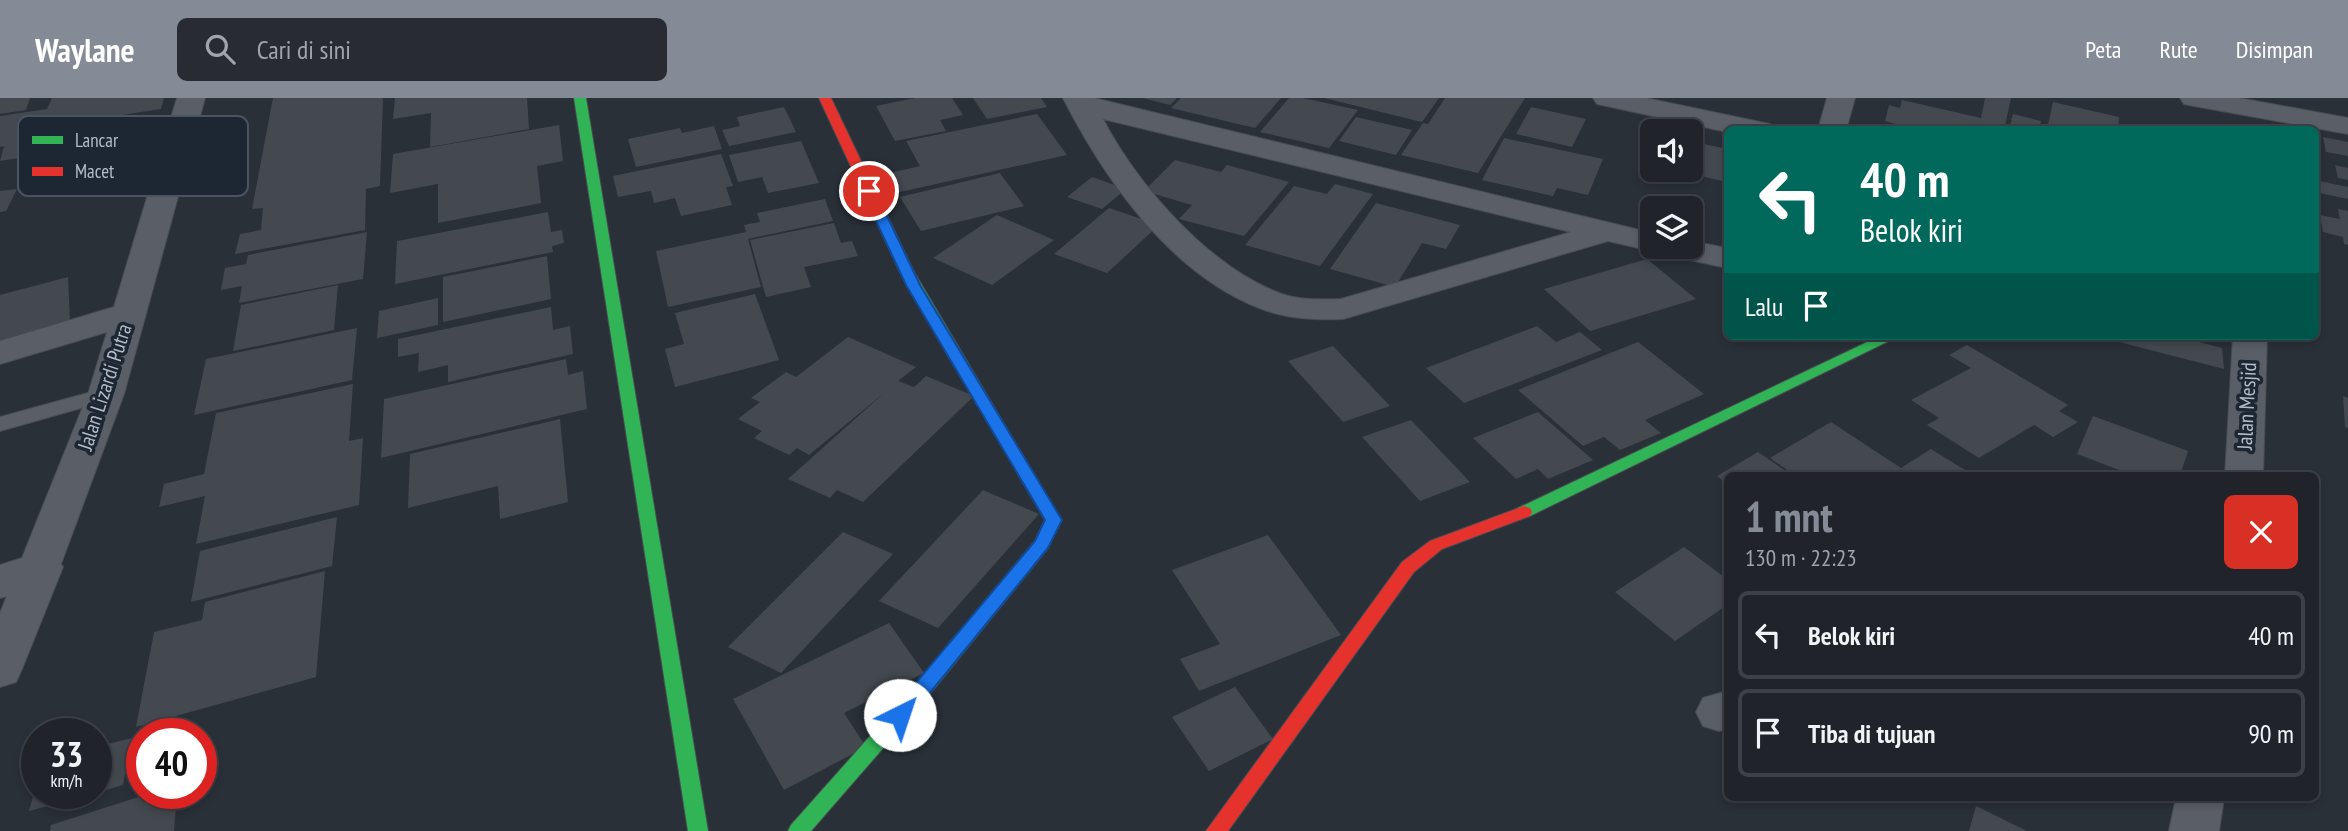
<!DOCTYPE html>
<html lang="id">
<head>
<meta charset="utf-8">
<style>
  :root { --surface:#20242a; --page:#282c32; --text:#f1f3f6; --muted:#a2a4a8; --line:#3d4147; --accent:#848b96 }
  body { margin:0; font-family:"PT Sans Narrow",sans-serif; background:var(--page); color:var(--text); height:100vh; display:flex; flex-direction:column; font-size:26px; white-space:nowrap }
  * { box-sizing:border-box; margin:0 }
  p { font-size:23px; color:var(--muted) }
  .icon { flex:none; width:38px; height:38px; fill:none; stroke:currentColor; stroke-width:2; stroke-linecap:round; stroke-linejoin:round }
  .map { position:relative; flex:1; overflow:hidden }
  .details { position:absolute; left:1724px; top:374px; width:595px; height:329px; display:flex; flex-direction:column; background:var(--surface); border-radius:10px; box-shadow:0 4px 10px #0003,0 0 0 2px var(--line) }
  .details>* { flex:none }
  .hud { position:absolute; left:1724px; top:28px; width:595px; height:214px; border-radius:10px; box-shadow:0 4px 10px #0003,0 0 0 2px var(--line); background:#00695c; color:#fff; overflow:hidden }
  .buttons { position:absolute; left:1640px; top:21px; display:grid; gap:14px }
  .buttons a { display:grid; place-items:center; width:63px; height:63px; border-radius:10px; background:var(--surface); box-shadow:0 4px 10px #0003,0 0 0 2px var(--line); font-size:35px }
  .speed { position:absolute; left:21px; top:620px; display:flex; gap:14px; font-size:35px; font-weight:700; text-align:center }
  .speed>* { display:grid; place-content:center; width:91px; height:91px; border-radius:50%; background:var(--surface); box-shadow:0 4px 10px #0003,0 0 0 2px var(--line); line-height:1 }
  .speed small { font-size:18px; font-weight:400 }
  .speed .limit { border:10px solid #d22; background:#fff; color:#111 }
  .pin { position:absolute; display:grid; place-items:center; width:60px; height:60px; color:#fff; margin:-30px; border:4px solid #fff; border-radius:50%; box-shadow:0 2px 7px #0007 }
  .me { position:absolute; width:77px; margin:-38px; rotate:41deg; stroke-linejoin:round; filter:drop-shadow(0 0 5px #0008) }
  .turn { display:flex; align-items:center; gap:24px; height:147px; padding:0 21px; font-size:32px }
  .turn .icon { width:91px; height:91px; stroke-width:2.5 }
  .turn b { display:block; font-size:49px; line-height:60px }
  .then { display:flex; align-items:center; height:66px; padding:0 21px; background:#0003; gap:14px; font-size:26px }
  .round { display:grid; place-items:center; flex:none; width:74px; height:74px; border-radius:10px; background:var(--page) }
  .summary { display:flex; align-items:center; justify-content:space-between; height:119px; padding:0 21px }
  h1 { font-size:42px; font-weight:700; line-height:52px; color:var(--accent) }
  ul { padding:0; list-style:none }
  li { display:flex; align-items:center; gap:21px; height:88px; margin:0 14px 10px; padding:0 7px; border:4px solid var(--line); border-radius:10px }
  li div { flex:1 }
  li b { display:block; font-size:26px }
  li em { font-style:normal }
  header { display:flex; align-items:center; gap:42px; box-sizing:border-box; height:98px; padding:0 35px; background:var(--accent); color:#fff }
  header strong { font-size:33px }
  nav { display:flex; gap:38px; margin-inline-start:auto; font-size:24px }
  .search { width:490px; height:63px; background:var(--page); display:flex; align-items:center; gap:18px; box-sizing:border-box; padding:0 24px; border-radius:10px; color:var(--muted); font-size:26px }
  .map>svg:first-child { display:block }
</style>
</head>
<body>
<header>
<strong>Waylane</strong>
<div class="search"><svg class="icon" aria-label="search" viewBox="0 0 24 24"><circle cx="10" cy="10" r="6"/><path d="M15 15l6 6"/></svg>Cari di sini</div>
<nav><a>Peta</a><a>Rute</a><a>Disimpan</a></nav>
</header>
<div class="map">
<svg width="2348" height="733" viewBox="0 0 2348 733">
  <rect width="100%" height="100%" fill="#2a3038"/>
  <!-- building -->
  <path fill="#444950" d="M 0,0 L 30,0 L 26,12 L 0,16 Z
    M 52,0 L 164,0 L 161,11 L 109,19 L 102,34 L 75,38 L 69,52 L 0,63 L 4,48 L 0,49 L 0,18 L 47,11 Z
    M 273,0 L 383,0 L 380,88 L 366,91 L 365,132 L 235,156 L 240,136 L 261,132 L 263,110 L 252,111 Z
    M 395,0 L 527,0 L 529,31 L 430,49 L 431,15 L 393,21 Z
    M 915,0 L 952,0 L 963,17 L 940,22 L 946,33 L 895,43 L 876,8 Z
    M 973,0 L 1041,0 L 1047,9 L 987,21 Z
    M 1143,0 L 1177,0 L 1170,7 Z
    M 1181,0 L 1281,0 L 1255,30 L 1171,10 Z
    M 1289,0 L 1303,0 L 1358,12 L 1329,50 L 1260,34 Z
    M 1324,0 L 1439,0 L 1422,24 Z
    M 1445,0 L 1525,0 L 1478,75 L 1401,57 L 1423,25 L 1428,26 Z
    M 1985,0 L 2011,0 L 2004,32 L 1894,32 L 1895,26 L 1885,23 L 1889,7 L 1900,10 L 1902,2 L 1981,20 Z
    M 2053,4 L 2119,19 L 2118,32 L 2047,32 Z
    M 784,9 L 796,34 L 729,48 L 722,32 L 740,28 L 737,19 Z
    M 1531,9 L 1586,21 L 1572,49 L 1516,36 Z
    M 1037,16 L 1067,57 L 900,94 L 890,75 L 920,68 L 906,43 Z
    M 2013,16 L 2041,23 L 2039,32 L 2009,32 Z
    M 1356,19 L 1412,32 L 1396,57 L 1339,43 Z
    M 559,27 L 563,63 L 537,68 L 541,105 L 438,125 L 438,86 L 390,95 L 393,56 Z
    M 714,28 L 722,51 L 636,69 L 628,41 L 680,30 L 682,35 Z
    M 2323,39 L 2348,44 L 2348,58 L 2326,54 Z
    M 1504,40 L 1603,61 L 1588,97 L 1557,90 L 1553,98 L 1482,82 Z
    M 801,43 L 819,85 L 768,95 L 762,79 L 738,84 L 729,57 Z
    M 1690,43 L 1727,51 L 1727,84 L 1679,73 L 1690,72 Z
    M 721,56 L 733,88 L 726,89 L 732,107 L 681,118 L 675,100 L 654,105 L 651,93 L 618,99 L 613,78 Z
    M 1175,62 L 1221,74 L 1227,67 L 1289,84 L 1244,138 L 1179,121 L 1192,107 L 1144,93 Z
    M 2335,67 L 2348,70 L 2348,82 L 2338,80 Z
    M 1000,75 L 1024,108 L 921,133 L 900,99 Z
    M 1092,79 L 1126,91 L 1102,111 L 1067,99 Z
    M 2315,82 L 2348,89 L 2348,101 L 2315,94 Z
    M 1335,86 L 1373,96 L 1320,168 L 1245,147 L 1294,88 L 1327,96 Z
    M 17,91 L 6,113 L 0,114 L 0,93 Z
    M 825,101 L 833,123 L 748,141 L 761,189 L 668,209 L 656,153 L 746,134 L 744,127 L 760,124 L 757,115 Z
    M 1376,105 L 1460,127 L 1446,151 L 1422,145 L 1395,189 L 1330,171 Z
    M 1109,110 L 1159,127 L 1107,175 L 1054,156 Z
    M 2338,111 L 2348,113 L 2348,147 L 2344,146 L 2343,139 L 2323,134 L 2320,117 L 2340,121 Z
    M 548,114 L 551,134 L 562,132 L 564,145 L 552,148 L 553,154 L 395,186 L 397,143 Z
    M 997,117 L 1054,142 L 992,187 L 933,160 Z
    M 834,125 L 841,145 L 852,143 L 858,158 L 804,169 L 811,189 L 766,199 L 750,142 Z
    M 367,134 L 363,181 L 239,205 L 242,188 L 221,192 L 225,170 L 246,166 L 248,157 Z
    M 547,158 L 551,201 L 443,224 L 443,179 Z
    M 1647,161 L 1696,201 L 1590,233 L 1544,191 Z
    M 68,179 L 70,225 L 0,245 L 0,197 Z
    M 338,187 L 334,232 L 233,253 L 241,207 Z
    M 755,196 L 779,262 L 675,289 L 665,251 L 684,246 L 675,215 Z
    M 438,200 L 438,227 L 377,240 L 379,213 Z
    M 551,209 L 553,232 L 570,228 L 573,256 L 448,284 L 448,267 L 418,274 L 419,255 L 398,259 L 398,241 Z
    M 1537,228 L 1556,244 L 1580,234 L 1602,252 L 1464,305 L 1426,270 Z
    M 357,230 L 352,282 L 194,317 L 206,261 Z
    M 2188,238 L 2188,241 L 2222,250 L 2224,271 L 2100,239 Z
    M 848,239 L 916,269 L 898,283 L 914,289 L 926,278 L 974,298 L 863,404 L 837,392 L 830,400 L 788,381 L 884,295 L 809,357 L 797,350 L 789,357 L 754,340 L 762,333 L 738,321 L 760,304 L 751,300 L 786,274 L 796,279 Z
    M 1638,244 L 1704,296 L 1645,322 L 1661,335 L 1620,352 L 1604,339 L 1583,348 L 1518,292 Z
    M 1967,247 L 2068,307 L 2059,313 L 2078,324 L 2053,339 L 2034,327 L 1979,360 L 1927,327 L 1939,320 L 1911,302 L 1971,270 L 1949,257 Z
    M 1333,248 L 1390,308 L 1343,324 L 1288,263 Z
    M 566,261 L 568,277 L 583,273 L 587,311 L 381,360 L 384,301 Z
    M 353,286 L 349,343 L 363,340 L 359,407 L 196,446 L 205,398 L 159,409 L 164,386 L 204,376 L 216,315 Z
    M 2343,298 L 2348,300 L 2348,330 L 2345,329 Z
    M 1538,314 L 1593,362 L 1548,381 L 1538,371 L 1516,381 L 1473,340 Z
    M 2093,318 L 2188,353 L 2180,378 L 2135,378 L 2077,356 Z
    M 560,321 L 568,404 L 500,421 L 498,388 L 408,410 L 410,356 Z
    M 1411,322 L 1470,384 L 1420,403 L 1362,339 Z
    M 1831,324 L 1901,370 L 1931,351 L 1965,372 L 1957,378 L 1796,378 L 1770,360 Z
    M 1758,354 L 1793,378 L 1727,378 L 1727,386 L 1717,378 Z
    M 983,392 L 1039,416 L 938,530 L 879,503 Z
    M 337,419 L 332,468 L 191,504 L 200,453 Z
    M 843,434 L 893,456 L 781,575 L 728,549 Z
    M 1268,437 L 1341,537 L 1199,593 L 1180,561 L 1220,546 L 1172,472 Z
    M 1684,449 L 1727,481 L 1727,507 L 1675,543 L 1615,494 Z
    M 325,473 L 316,579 L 136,629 L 154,534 L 202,522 L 205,504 Z
    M 889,525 L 924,575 L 844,615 L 866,649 L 784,692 L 733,601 Z
    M 1235,589 L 1273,641 L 1209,673 L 1172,619 Z
    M 132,640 L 123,687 L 96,695 L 96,649 Z
    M 36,688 L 37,695 L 93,696 L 29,713 Z
    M 151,695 L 177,695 L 174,733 L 50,733 L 51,727 Z
    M 1976,708 L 2027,733 L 1969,733 Z"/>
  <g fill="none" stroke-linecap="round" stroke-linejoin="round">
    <defs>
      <path id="lane" d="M 106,290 L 116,296 L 113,301 L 0,333 L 0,319 Z"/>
      <path id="street" d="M 177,0 L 205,0 L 124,296 L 61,466 L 63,469 L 22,571 L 16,584 L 0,589 L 0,515 L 7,498 L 0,500 L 0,467 L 22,460 L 88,296 L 107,234 L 0,266 L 0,243 L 114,209 Z
        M 1063,0 L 1094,0 L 1652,135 L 1652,149 L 1690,149 L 1690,143 L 1727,150 L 1727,170 L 1662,156 L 1659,152 L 1652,153 L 1608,143 L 1343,221 C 1315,222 1286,221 1259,210 C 1170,175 1105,82 1063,0 ZM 1103,21 L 1107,22 L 1571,134 L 1341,201 C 1321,201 1302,203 1282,196 C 1210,170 1138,88 1103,21 Z
        M 1593,0 L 1646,0 L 1760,24 L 1770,26 L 1774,32 L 1727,34 L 1597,6 Z
        M 1827,0 L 1855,0 L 1846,32 L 1818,32 Z
        M 2180,0 L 2239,0 L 2348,20 L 2348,36 L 2194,8 L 2184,6 Z
        M 2233,238 L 2267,238 L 2263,378 L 2225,378 Z
        M 1727,593 L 1727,631 L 1719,633 L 1703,628 L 1696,614 L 1703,600 Z
        M 2176,700 L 2224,700 L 2219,733 L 2169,733 Z"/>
      <path id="fast" d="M 574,0 L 586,0 L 708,733 L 688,733 Z
        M 907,170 L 914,174 L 1061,422 L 1048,450 L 925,602 L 811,733 L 788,733 L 791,727 L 911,592 L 1035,443 L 1045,422 L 900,174 Z
        M 1880,238 L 1899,238 L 1530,418 L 1518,418 L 1516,414 L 1518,410 Z"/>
      <path id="jam" d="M 819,0 L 831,0 L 914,174 L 912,177 L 902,177 L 900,174 Z
        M 1524,408 L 1530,410 L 1532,414 L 1530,418 L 1442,451 L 1414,474 L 1228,733 L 1206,733 L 1402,464 L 1430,443 Z"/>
    </defs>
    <!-- lane casing -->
    <use href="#lane" stroke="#484c53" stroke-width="2"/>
    <!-- street casing -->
    <use href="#street" stroke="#484c53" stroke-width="2"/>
    <!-- fast casing -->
    <use href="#fast" stroke="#484c53" stroke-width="2"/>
    <!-- jam casing -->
    <use href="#jam" stroke="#484c53" stroke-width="2"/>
    <!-- lane -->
    <use href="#lane" fill="#5a5e66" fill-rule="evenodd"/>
    <!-- street -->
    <use href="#street" fill="#5a5e66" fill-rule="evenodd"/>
    <!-- fast -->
    <use href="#fast" fill="#30b455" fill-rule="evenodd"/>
    <!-- jam -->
    <use href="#jam" fill="#e5322d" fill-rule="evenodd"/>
  </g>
  <!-- route -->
  <path fill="#1a73e8" stroke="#114b97" stroke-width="2" d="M 869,90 L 875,93 L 920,187 L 1062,422 L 1048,450 L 907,623 L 893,623 L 890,617 L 893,612 L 1035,443 L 1045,422 L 906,187 L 862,93 Z"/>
  <g text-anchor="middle" stroke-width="7" stroke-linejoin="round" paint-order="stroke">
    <!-- street labels -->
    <g font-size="21" fill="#b4bcc9" stroke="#1d2633">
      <text transform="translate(105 289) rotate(-72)" y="7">Jalan Lizardi Putra</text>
      <text transform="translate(2247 308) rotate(-87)" y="7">Jalan Mesjid</text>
    </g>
  </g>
  <!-- legend -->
  <rect x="18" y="18" width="230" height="80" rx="10" fill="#1d2633" stroke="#4a5360" stroke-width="2"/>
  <rect x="32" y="38" width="31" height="8" fill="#30b455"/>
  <rect x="32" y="69" width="31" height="9" fill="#e5322d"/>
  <g font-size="19" fill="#b4bcc9">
    <text x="75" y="49">Lancar</text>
    <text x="75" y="80">Macet</text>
  </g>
</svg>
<div class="buttons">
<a><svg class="icon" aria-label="sound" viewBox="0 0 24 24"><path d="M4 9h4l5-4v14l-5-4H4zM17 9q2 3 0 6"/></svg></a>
<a><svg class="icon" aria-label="layers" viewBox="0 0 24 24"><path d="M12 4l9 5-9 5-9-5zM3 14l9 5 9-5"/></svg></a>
</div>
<div class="speed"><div>33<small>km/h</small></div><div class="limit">40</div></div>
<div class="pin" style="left:869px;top:93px;background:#d93025"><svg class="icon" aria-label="arrive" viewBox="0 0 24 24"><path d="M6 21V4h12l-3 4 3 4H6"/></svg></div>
<svg class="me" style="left:900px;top:617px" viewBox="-20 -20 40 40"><circle r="19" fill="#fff"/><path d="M0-13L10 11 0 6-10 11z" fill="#1a73e8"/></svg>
<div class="hud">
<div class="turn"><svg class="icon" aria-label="left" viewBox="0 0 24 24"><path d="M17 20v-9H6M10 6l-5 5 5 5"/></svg><div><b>40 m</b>Belok kiri</div></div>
<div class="then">Lalu<svg class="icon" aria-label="arrive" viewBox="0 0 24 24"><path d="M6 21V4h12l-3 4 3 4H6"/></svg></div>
</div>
<section class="details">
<div class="summary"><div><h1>1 mnt</h1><p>130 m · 22:23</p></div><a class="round" style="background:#d93025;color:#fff"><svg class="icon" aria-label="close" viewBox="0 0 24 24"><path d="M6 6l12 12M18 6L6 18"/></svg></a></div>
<ul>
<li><svg class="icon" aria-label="left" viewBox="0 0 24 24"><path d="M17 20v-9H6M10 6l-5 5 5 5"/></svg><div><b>Belok kiri</b></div><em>40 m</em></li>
<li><svg class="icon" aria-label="arrive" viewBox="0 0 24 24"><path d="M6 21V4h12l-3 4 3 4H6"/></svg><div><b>Tiba di tujuan</b></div><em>90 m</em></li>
</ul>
</section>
</div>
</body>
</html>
